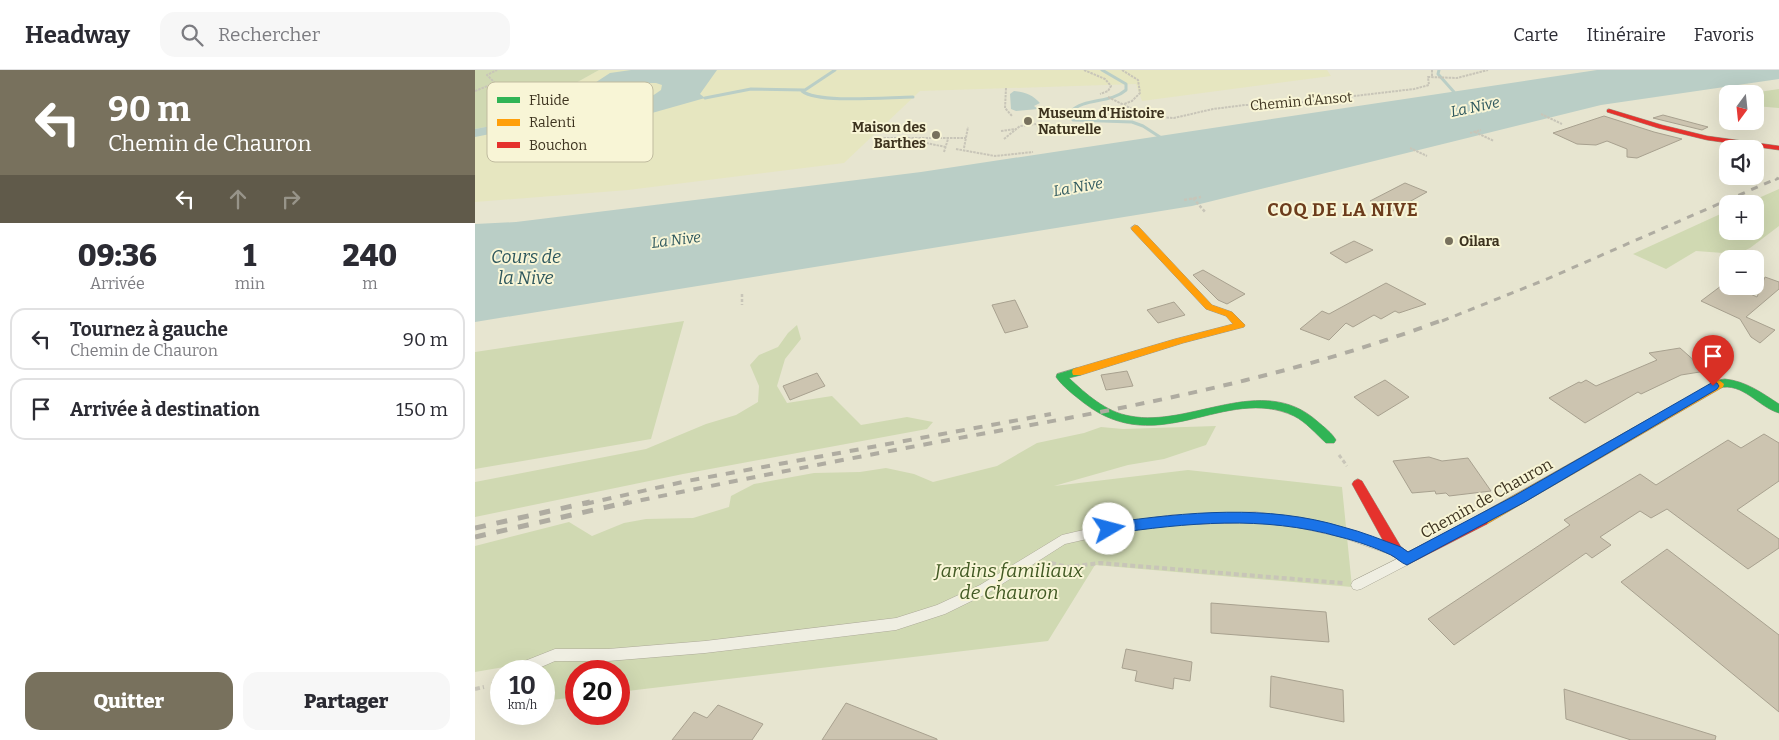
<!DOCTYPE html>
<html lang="fr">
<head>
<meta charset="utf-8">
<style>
  :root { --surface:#fff; --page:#f7f7f7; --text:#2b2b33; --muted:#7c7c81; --line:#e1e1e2; --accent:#78715d }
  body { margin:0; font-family:Bitter,serif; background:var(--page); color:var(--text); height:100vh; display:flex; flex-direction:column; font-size:19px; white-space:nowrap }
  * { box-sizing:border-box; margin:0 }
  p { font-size:16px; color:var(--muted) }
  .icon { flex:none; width:28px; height:28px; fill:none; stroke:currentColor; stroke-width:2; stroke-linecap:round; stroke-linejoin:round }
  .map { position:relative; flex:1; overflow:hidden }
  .details { display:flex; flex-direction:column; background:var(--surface); width:475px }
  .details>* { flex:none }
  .guide { background:#78715d; color:#fff; overflow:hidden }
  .needle { width:32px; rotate:195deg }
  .buttons { position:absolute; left:1244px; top:15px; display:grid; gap:10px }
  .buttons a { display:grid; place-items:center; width:45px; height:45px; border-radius:10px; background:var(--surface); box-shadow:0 5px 20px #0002; font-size:25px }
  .speed { position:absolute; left:15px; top:590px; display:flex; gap:10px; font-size:25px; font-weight:700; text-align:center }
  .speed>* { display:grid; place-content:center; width:65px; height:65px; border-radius:50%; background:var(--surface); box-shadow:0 5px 20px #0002; line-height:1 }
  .speed small { font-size:12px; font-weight:400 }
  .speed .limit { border:8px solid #d22; background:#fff; color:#111 }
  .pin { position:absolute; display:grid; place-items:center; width:42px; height:42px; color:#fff; margin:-51px -21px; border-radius:50% 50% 50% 0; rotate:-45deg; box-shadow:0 0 5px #0007 }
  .pin .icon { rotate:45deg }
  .me { position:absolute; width:55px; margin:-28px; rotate:82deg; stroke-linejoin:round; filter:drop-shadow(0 0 4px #0008) }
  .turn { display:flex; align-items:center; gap:18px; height:105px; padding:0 25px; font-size:22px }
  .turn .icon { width:65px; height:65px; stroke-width:2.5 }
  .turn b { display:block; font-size:35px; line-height:42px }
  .lanes { display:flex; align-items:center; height:48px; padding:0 25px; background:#0003; justify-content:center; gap:25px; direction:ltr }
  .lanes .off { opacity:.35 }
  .eta { display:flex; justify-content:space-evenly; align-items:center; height:85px; text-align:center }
  .eta b { font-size:30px; font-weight:800; line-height:35px }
  .action { display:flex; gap:10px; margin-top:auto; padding:10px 25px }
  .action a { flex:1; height:58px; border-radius:15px; background:var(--accent); color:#fff; font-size:20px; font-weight:800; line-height:58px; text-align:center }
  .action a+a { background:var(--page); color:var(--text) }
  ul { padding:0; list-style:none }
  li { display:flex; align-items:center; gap:15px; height:62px; margin:0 10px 8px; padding:0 15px; border:2px solid var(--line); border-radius:15px }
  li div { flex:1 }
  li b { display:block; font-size:19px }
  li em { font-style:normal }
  header { display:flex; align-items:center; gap:30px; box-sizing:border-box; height:70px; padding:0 25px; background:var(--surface); border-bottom:1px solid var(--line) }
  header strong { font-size:24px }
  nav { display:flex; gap:28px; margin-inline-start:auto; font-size:18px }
  .search { width:350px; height:45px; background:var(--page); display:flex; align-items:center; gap:12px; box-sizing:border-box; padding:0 18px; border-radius:15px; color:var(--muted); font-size:19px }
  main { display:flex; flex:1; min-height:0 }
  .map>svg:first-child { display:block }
</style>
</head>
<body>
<header>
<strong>Headway</strong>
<div class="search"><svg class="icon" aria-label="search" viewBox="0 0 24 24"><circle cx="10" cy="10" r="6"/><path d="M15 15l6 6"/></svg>Rechercher</div>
<nav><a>Carte</a><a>Itinéraire</a><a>Favoris</a></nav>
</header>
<main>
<section class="details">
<div class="guide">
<div class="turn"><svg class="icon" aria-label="left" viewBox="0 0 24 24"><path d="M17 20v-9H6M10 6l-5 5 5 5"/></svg><div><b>90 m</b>Chemin de Chauron</div></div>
<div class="lanes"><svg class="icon" aria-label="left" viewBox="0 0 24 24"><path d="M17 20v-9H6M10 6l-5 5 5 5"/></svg><svg class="icon off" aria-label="ahead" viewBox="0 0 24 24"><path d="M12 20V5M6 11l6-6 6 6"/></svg><svg class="icon off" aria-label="right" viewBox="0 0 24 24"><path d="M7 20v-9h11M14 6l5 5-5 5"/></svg></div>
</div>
<div class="eta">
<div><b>09:36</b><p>Arrivée</p></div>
<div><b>1</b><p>min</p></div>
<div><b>240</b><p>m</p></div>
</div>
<ul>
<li><svg class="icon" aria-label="left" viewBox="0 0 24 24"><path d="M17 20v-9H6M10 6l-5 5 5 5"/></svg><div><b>Tournez à gauche</b><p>Chemin de Chauron</p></div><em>90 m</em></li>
<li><svg class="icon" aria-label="arrive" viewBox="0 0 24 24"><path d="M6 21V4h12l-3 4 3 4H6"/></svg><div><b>Arrivée à destination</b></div><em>150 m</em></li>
</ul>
<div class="action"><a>Quitter</a><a>Partager</a></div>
</section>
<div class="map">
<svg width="1304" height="670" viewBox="0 0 1304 670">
  <rect width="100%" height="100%" fill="#e7e5d0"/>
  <!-- farmland -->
  <path fill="#e6e6c0" d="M 124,0 L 852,0 L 856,6 L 667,31 L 661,14 L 445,21 L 369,93 L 153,120 L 0,132 L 0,59 L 49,50 L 81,24 Z"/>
  <!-- green -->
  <path fill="#d0d9b2" d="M 0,0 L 124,0 L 81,24 L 49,50 L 0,59 Z
    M 1304,19 L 1304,38 L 1280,36 L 1280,24 L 1270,24 Z
    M 1304,119 L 1304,156 L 1275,178 L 1262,184 L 1221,181 L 1191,199 L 1158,184 L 1252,141 L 1252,161 L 1280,161 L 1280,134 L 1270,134 Z
    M 209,251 L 176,369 L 0,399 L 0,282 Z
    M 322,255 L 326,269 L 310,289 L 302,316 L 312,333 L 357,326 L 386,355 L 432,347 L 458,352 L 452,359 L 208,404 L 0,447 L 0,412 L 171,379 L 231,354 L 261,345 L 283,332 L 284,316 L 275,295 L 284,285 L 303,277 L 313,263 Z
    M 741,356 L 731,375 L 689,389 L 653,395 L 579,416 L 713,400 L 867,417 L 877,517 L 620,495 L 573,571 L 144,622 L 144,601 L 101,601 L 101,627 L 69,631 L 69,601 L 48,601 L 52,593 L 0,602 L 0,476 L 94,452 L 117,466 L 149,453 L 171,449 L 218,448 L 254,437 L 256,426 L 279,414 L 339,403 L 385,402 L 411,398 L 439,404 L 458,412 L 522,396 L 562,373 L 609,363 L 626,357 L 648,359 Z"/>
  <!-- water -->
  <path fill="#bacec6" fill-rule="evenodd" d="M 156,0 L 242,0 L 225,24 L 230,28 L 177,43 L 78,50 L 109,20 L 135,3 ZM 158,13 L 181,13 L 187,15 L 186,20 C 170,32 152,36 131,36 L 127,32 L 128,25 L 145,16 Z
    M 1122,0 L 1304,0 L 1304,9 L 1126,35 L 717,136 L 0,252 L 0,154 L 41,152 L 446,102 Z
    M 539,21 C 550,22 558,25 565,33 L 559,36 L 563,39 L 541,41 L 536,39 L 535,24 Z"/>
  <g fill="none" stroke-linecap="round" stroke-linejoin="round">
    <!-- stream -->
    <path stroke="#bacec6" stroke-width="3" d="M 627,0 L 651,14 L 651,20 C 635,34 610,27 595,42 L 598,50 L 657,52 L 668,56 L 688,69
      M 964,0 L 963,4 L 979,22
      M 327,21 C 343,34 415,27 438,27
      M 230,28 L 276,19 L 330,20 L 360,0"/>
    <!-- canal -->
    <path fill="#bacec6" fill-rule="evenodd" d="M 36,52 L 42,56 L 40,59 L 0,67 L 0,59 Z"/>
  </g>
  <!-- building -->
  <path fill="#ccc4b0" stroke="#a8a18f" d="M 1188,45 L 1233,57 L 1227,60 L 1178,48 Z
    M 1129,46 L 1179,62 L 1207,69 L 1162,88 L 1152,87 L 1152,79 L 1132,71 L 1121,75 L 1102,74 L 1078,63 Z
    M 930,113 L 952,122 L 918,141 L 895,131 Z
    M 879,171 L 898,180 L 871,193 L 855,183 Z
    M 728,200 L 770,224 L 752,234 L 743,230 L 718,205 Z
    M 1290,207 L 1304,212 L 1304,219 L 1271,247 L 1300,260 L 1285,273 L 1276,267 L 1265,249 L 1226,231 L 1250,213 L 1252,216 L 1258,216 L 1282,227 Z
    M 911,213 L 951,234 L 924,243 L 920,241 L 906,249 L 899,245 L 878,257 L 871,253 L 854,270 L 825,259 L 847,241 L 854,244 Z
    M 540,230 L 553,257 L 530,263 L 517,235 Z
    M 699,232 L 710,245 L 683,253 L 672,240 Z
    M 1205,278 L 1231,301 L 1206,305 L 1166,324 L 1163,322 L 1110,353 L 1074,328 L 1104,312 L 1106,313 L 1111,310 L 1121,316 L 1182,290 L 1174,283 Z
    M 652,301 L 658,316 L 631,320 L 626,305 Z
    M 342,303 L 350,316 L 315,330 L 308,316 Z
    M 910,310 L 934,327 L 903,346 L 879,327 Z
    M 1289,364 L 1304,373 L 1304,411 L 1262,440 L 1304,469 L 1304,478 L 1273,499 L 1192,439 L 1176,448 L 1165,441 L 1125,467 L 1136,475 L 1117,488 L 1111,483 L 979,575 L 953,549 L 1095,455 L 1089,450 L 1165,404 L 1181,415 L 1253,370 L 1266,378 Z
    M 954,387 L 967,391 L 993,388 L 1016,421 L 974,426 L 971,423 L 961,424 L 960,421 L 937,423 L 918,391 Z
    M 1192,479 L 1304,565 L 1304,642 L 1146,512 Z
    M 736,533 L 851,542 L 854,572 L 736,563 Z
    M 651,579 L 717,592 L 715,611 L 699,608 L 698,619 L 660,611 L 662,601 L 647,598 Z
    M 796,606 L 868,620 L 869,652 L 795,637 Z
    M 1089,619 L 1241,666 L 1240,670 L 1156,670 L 1091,649 Z
    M 371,633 L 462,669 L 462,670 L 347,670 Z
    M 243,635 L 288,654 L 277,670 L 197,670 L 219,642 L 232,648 Z"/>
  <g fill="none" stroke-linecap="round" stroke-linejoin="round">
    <defs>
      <path id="lane" d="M 781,442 L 825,448 L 867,457 L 918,475 L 920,479 L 918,483 L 914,484 L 866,467 L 825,458 L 781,452 L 697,455 L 634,464 L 590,474 L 513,523 L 470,544 L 421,560 L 230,583 L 133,591 L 80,591 L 57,601 L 35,601 L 37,596 L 80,579 L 133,579 L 230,571 L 421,548 L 462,535 L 505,515 L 587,465 L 634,454 L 697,445 Z
        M 930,485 L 934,486 L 936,490 L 934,494 L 886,519 L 882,520 L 878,519 L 876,515 L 878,511 Z
        M 26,605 L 26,619 L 24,620 L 19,618 L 17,613 L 19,608 Z"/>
      <path id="fast" d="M 602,298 L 606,299 L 607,302 L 606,305 L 594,308 C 611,324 631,342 655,346 C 715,358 787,302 842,351 C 849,357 857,363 861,370 L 859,373 L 851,373 C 841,364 831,352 819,346 C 750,314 684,391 609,333 C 599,325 588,317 581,307 L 582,304 Z
        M 1250,309 C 1271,311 1287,323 1304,334 L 1304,343 C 1283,337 1268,312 1244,318 L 1239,314 L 1240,311 Z"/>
      <path id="slow" d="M 660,155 L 663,156 L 737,235 L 757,242 L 770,255 L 769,257 L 708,273 L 606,305 L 598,305 L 597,302 L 598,299 L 700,269 L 758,254 L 751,246 L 731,239 L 657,160 L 656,158 Z
        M 1244,310 L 1249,314 L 1248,317 L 1012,454 L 1007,455 L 1002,454 L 1000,450 L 1002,446 Z"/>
      <path id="jam" d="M 1134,39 L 1187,55 L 1232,66 L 1304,76 L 1304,80 L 1232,70 L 1183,58 L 1132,42 L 1132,40 Z
        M 883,409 L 887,411 L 926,477 L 933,482 L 1002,446 L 1007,445 L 1012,446 L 1014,450 L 1012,454 L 932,495 L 916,485 L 877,414 L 879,411 Z"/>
    </defs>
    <!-- lane casing -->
    <use href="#lane" stroke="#aca998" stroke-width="1"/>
    <!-- fast casing -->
    <use href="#fast" stroke="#9c9988" stroke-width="1"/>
    <!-- slow casing -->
    <use href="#slow" stroke="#9c9988" stroke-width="1"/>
    <!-- jam casing -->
    <use href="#jam" stroke="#9c9988" stroke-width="1"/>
    <!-- path-far3 -->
    <path stroke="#c8c5b8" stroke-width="2" stroke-dasharray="2.5 1" stroke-linecap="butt" d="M 609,0 L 630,9 L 636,16 L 633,21 L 625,24
      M 647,0 L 663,10 L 665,23 L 657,31 L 649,34
      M 957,0 L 957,7
      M 531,18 L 530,38 L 537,46
      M 0,21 L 20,13 L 12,5 L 22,0
      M 633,27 L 671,46 L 699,48 L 738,39 L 770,35 L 811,34 L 939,19 L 954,15 L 953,7 L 982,8 L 1013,0
      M 1066,44 L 1087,54
      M 562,54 L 564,61
      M 526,61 L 541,59
      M 1000,62 L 1019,71
      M 995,63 L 1006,60
      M 405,68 L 491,68
      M 529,69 L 545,56 L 561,54
      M 441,71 L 471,77
      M 489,78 L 493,57
      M 935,78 L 952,86
      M 481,79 L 520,86 L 558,82
      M 469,82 L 473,69"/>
    <!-- path-far2 -->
    <path stroke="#c8c5b8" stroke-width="2.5" stroke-dasharray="3 2" stroke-linecap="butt" d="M 718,128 L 731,143
      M 709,130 L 726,127
      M 267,224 L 267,235"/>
    <!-- path-far1 -->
    <path stroke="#c8c5b8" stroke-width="3" stroke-dasharray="4 2.5" stroke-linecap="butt" d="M 864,385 L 872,396"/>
    <!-- path -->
    <path stroke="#c8c5b8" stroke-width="4" stroke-dasharray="5 3" stroke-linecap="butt" d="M 576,493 L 593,497 L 625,493 L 868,513
      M 0,619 L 9,617"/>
    <!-- lane -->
    <use href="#lane" fill="#efeee2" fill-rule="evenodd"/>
    <!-- fast -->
    <use href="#fast" fill="#30b455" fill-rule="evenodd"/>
    <!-- slow -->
    <use href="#slow" fill="#ff9f0a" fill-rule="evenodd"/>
    <!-- jam -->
    <use href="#jam" fill="#e5322d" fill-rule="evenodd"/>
    <!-- rail-far3 -->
    <path stroke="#afaca1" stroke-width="2.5" stroke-dasharray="5 5" stroke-linecap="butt" d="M 1300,110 L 1304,108"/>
    <!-- rail-far2 -->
    <path stroke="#afaca1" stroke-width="3" stroke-dasharray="7 7" stroke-linecap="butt" d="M 967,251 L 1072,209 L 1303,108"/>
    <!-- rail-far1 -->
    <path stroke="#afaca1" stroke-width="4" stroke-dasharray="9 9" stroke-linecap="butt" d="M 110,434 L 212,411 L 576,344
      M 148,434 C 267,409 387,386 506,364 C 663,336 820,306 970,249"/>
    <!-- rail -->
    <path stroke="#afaca1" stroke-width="5" stroke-dasharray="11 11" stroke-linecap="butt" d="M 0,458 L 115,432
      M 0,467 L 154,432"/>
  </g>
  <!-- route -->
  <path fill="#1a73e8" stroke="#114b97" d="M 1238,312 L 1242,313 L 1244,316 L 1242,319 L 1048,433 L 932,495 C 926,493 922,488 916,485 C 901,478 882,471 865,467 C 788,445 712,453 634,464 L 629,463 L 627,459 L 629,455 L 634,453 C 712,442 792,434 868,457 C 888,462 907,470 926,477 L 933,482 L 1039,426 Z"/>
  <!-- markers -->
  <g fill="#78715d" stroke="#f8f5d6" stroke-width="2">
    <circle cx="553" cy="51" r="5"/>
    <circle cx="461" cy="65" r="5"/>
    <circle cx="974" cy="171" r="5"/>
  </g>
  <g text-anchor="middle" stroke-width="4" stroke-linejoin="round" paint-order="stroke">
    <!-- far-street labels -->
    <g font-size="14" fill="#3d331f" stroke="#f8f5d6">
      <text transform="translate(826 31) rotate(-5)" y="5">Chemin d'Ansot</text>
    </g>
    <!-- far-poi labels -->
    <g font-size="14" font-weight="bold" fill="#3d331f" stroke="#f8f5d6" text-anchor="start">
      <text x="563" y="48">Museum d'Histoire<tspan x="563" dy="16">Naturelle</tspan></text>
      <text x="451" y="62" text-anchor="end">Maison des<tspan x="451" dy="16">Barthes</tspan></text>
      <text x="984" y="176">Oilara</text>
    </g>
    <!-- far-water labels -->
    <g font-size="15" font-style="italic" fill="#2d575d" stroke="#f8f5d6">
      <text transform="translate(1000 37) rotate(-12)" y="5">La Nive</text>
      <text transform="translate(603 117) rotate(-10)" y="5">La Nive</text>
      <text transform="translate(201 170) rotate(-7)" y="5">La Nive</text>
    </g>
    <!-- street labels -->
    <g font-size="16" fill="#3d331f" stroke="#f8f5d6">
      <text transform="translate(1011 428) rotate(-29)" y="6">Chemin de Chauron</text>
    </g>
    <!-- far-district labels -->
    <g font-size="18" font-weight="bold" letter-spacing="1" fill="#6c3c1c" stroke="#f8f5d6">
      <text x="868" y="146">COQ DE LA NIVE</text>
    </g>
    <!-- water labels -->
    <g font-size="18" font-style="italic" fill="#2d575d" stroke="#f8f5d6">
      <text x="51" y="193">Cours de<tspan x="51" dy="21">la Nive</tspan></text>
    </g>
    <!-- near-park labels -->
    <g font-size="19" font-style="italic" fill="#425a24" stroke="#f8f5d6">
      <text x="534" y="507">Jardins familiaux<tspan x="534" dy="22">de Chauron</tspan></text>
    </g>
  </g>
  <!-- legend -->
  <rect x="12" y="12" width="166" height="80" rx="8" fill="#f8f5d6" stroke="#c0bb9f" stroke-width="1"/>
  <rect x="22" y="27" width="23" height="6" fill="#30b455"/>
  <rect x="22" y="49" width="23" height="7" fill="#ff9f0a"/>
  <rect x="22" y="72" width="23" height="6" fill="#e5322d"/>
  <g font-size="14" fill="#3d331f">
    <text x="54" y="35">Fluide</text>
    <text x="54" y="57">Ralenti</text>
    <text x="54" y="80">Bouchon</text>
  </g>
</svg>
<div class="buttons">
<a><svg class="needle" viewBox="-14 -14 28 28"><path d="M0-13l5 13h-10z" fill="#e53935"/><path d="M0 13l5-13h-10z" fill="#7c7c81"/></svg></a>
<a><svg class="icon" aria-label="sound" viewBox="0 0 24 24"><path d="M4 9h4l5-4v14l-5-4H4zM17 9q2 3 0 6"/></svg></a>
<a>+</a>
<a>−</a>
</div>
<div class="speed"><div>10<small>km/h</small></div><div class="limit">20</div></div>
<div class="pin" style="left:1238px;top:316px;background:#d93025"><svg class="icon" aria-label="arrive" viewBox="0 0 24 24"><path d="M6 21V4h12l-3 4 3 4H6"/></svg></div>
<svg class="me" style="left:634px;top:459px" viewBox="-20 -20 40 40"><circle r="19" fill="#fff"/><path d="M0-13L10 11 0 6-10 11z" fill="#1a73e8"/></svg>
</div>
</main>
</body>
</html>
